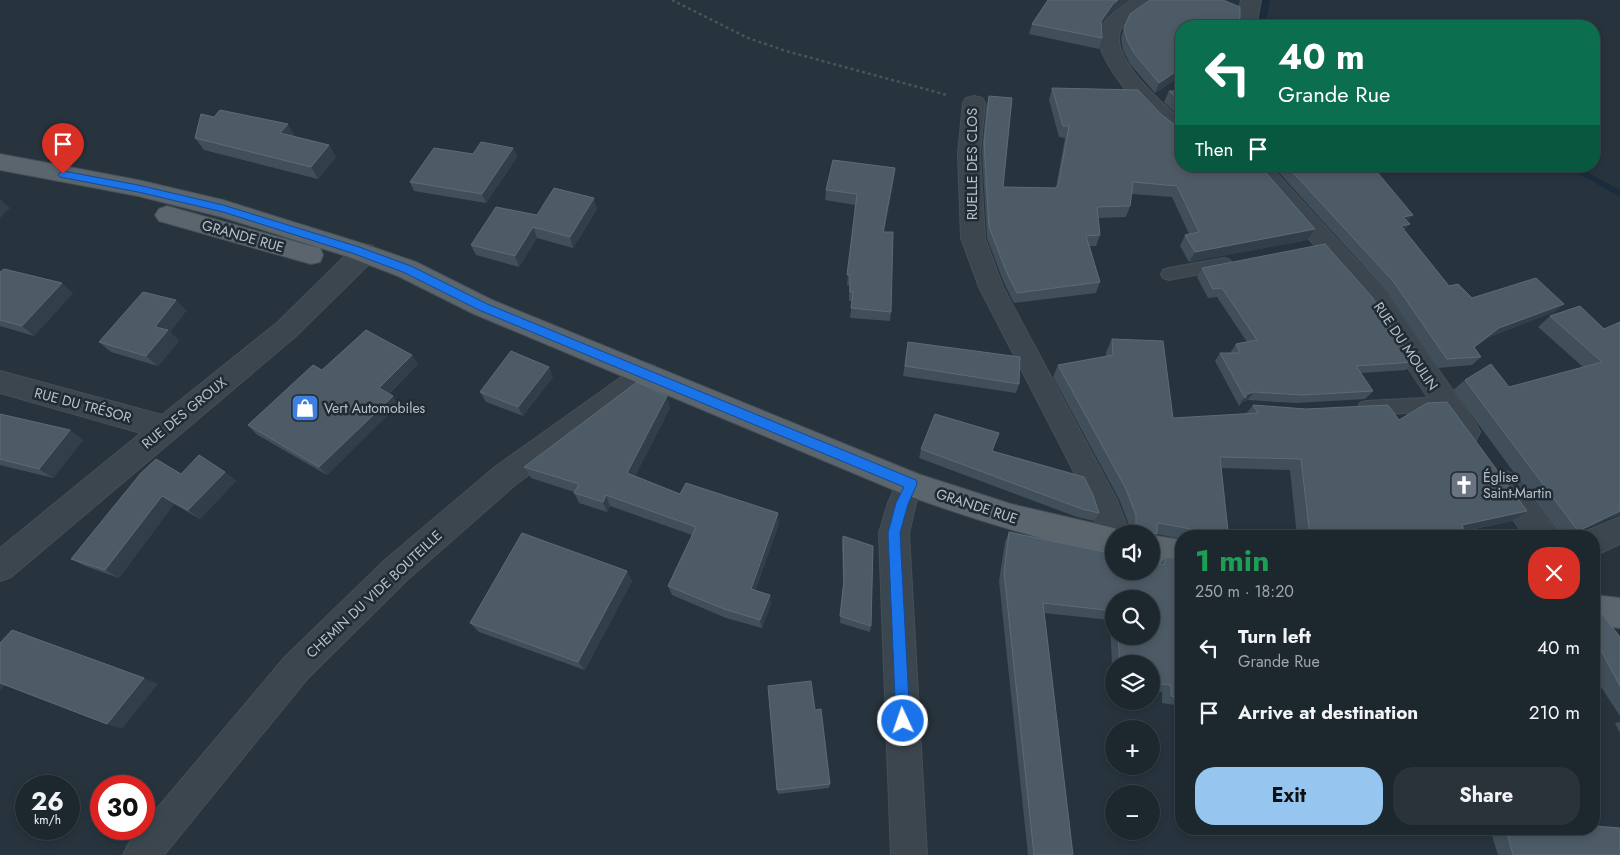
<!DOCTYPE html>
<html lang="en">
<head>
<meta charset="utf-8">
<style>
  :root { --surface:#1d272e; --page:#2a333a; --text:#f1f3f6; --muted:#a0a5aa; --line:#3b444a; --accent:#96c5f0 }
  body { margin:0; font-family:Jost,sans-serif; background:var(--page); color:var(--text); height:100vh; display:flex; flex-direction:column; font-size:19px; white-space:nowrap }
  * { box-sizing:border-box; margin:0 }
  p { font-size:16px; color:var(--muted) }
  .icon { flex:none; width:28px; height:28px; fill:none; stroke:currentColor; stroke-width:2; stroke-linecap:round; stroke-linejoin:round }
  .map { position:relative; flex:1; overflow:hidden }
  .side { position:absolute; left:1175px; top:530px; width:425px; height:305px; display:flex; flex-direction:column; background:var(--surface); border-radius:20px; box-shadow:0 2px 8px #0003,0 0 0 1px var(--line) }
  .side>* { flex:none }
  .hud { position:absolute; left:1175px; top:20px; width:425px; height:152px; border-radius:20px; box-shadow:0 2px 8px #0003,0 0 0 1px var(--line); background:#0b6e4f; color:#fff; overflow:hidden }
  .tools { position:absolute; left:1105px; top:525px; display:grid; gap:10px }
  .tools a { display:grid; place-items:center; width:55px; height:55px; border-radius:50%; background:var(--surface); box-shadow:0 2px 8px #0003,0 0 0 1px var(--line); font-size:25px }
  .speed { position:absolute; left:15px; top:775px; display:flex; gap:10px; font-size:25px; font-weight:700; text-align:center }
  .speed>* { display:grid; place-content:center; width:65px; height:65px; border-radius:50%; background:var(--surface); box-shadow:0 2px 8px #0003,0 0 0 1px var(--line); line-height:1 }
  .speed small { font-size:12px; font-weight:400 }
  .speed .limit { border:8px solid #d22; background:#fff; color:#111 }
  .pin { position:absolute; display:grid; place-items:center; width:42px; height:42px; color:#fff; margin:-51px -21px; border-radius:50% 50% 50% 0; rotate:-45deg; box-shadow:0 0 5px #0007 }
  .pin .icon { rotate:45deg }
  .me { position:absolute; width:55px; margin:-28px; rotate:357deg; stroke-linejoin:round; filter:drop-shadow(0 0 4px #0008) }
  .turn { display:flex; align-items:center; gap:18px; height:105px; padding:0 20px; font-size:22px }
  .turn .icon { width:65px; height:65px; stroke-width:2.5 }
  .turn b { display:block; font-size:35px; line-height:42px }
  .then { display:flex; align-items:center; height:48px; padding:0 20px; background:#0003; gap:10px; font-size:19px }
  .round { display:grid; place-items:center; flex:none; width:52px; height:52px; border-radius:20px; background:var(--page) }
  .headline { display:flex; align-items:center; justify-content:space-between; height:85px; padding:0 20px }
  h1 { font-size:30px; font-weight:700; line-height:38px; color:#1e9e55 }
  .button { display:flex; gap:10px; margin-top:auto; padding:10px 20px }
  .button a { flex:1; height:58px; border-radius:20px; background:var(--accent); color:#111; font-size:20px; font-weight:700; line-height:58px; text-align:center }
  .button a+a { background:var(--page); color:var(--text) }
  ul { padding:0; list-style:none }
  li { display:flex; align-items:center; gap:15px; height:65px; padding:0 20px }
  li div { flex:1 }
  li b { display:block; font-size:19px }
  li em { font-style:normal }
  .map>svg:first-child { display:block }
</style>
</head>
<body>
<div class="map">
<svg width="1620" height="855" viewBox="0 0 1620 855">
  <rect width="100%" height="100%" fill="#27343e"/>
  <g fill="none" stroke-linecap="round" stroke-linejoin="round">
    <!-- stream -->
    <path fill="#1b2d3c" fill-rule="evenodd" d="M 1262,0 L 1270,0 L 1265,26 L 1258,26 Z
      M 1565,166 L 1576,166 L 1620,190 L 1620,197 Z"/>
    <defs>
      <path id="service" d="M 1224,258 L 1230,260 L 1232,264 L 1230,268 L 1169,280 L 1163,278 L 1161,274 L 1163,270 L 1169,268 Z
        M 1445,397 L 1451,399 L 1454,404 L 1451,409 L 1445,411 L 1366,415 L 1360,413 L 1357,408 L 1360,403 L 1366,401 Z"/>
      <path id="minor" d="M 1132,0 L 1155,0 C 1147,12 1130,15 1122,27 C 1105,55 1163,104 1181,120 L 1181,140 C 1159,134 1098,64 1099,39 C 1099,20 1119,9 1132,0 Z
        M 1241,0 L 1261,0 L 1256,26 L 1236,26 Z
        M 974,96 L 982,98 L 985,103 L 980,153 L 985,238 L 1003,287 L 1117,500 L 1127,526 L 1127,534 L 1114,534 L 1113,556 L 1103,552 L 1098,542 L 1097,526 L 1090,503 L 979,287 L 961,238 L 958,153 L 963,103 L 966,98 Z
        M 1246,166 L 1270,166 L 1384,291 L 1476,424 L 1480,432 L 1476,440 L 1466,444 L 1456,440 L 1366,305 Z
        M 364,244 L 373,246 L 376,253 L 373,260 L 296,336 L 11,577 L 0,581 L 0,548 L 141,433 L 0,393 L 0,371 L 162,415 L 278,322 L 355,246 Z
        M 646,363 L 655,366 L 659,374 L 655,382 L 515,485 L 407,580 L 307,679 L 164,855 L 123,855 L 129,843 L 140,829 L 144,829 L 144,824 L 285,657 L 385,560 L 495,467 L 637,366 Z
        M 1503,470 L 1513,474 L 1552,526 L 1557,536 L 1525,536 L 1493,492 L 1489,483 L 1493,474 Z
        M 911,471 L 921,475 L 925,484 L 916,503 L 909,533 L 927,855 L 891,855 L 879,533 L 888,503 L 901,475 Z
        M 1620,517 L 1620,544 L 1594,556 L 1594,536 L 1582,536 L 1584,532 Z"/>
      <path id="primary" d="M 0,154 L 138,180 L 223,200 L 364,244 L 416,262 L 492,300 L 918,474 L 1011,504 L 1114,528 L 1125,534 L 1114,534 L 1114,556 C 1041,540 971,519 901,493 L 474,314 L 398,276 L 346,256 L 222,217 L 138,196 L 0,170 Z
        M 167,206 L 311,246 L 320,248 L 323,255 L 320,262 L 311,264 L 159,221 L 155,215 L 159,209 Z
        M 1151,535 L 1181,540 L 1181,568 L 1151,563 Z
        M 1594,595 L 1620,598 L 1620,628 L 1594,625 Z"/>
    </defs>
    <!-- service casing -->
    <use href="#service" stroke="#454f58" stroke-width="2"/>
    <!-- minor casing -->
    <use href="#minor" stroke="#454f58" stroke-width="2"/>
    <!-- primary casing -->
    <use href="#primary" stroke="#454f58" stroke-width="2"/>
    <!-- path -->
    <path stroke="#425756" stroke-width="2.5" stroke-dasharray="3 3" stroke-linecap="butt" d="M 672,0 L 748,38 L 786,51 L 947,95"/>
    <!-- service -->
    <use href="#service" fill="#3b464f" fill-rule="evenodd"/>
    <!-- minor -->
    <use href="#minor" fill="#3b464f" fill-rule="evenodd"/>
    <!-- primary -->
    <use href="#primary" fill="#5a656e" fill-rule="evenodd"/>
  </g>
  <!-- wall -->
  <path fill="#404f5a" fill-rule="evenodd" d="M 1048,0 L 1129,0 L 1109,14 L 1102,26 L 1102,38 L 1099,49 L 1029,34 L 1032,24 Z
    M 1181,26 L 1181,76 L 1155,93 L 1130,64 L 1123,50 L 1121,38 L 1124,28 Z
    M 1052,88 L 1162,115 L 1307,240 L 1189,262 L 1180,246 L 1185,235 L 1189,234 L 1172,197 L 1132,194 L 1130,206 L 1126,217 L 1098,218 L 1100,235 L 1096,246 L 1090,246 L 1100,282 L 1096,293 L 1014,303 L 1004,283 L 987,238 L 982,153 L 986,107 L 989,96 L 1003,187 L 1055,188 L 1056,187 L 1065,138 L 1059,137 L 1049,100 Z
    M 1169,91 L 1181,91 L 1181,118 L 1164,102 Z
    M 295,136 L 294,137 L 329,145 L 336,157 L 318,179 L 204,150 L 195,138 Z
    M 513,148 L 517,157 L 486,203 L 414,191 L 410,182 Z
    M 1273,166 L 1372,166 L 1407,221 L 1410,224 L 1404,230 L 1449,286 L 1472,298 L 1564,304 L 1554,312 L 1489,337 L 1474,348 L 1481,357 L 1472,365 L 1438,368 L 1385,290 Z
    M 895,168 L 894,179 L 884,232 L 891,312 L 890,321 L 850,318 L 852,301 L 849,301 L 849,285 L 847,285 L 855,205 L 825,200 L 826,190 Z
    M 597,209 L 573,248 L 537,238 L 519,267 L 476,255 L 471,245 L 537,215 Z
    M 1202,268 L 1414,362 L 1406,370 L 1361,373 L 1373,391 L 1365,399 L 1296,403 L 1248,400 L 1242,402 L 1239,406 L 1215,361 L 1220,353 L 1230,353 L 1236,344 L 1247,342 L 1217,297 L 1208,298 L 1197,277 Z
    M 0,272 L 73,293 L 34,336 L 0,326 Z
    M 176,300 L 186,311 L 170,332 L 179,341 L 158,366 L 111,352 L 99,342 Z
    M 1550,316 L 1604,329 L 1603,521 L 1570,536 L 1561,536 L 1453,390 L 1465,380 L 1509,387 L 1583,367 L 1538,327 Z
    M 1112,339 L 1173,418 L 1246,414 L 1253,405 L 1399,420 L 1527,511 L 1512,521 L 1465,531 L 1467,536 L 1297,536 L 1290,470 L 1221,468 L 1228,531 L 1230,536 L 1181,536 L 1181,539 L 1157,534 L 1151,541 L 1151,534 L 1129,534 L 1129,525 L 1119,499 L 1053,377 L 1058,365 L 1106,357 L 1106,352 Z
    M 908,342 L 1019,384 L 1016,393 L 903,376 Z
    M 418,364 L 389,394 L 399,404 L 327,475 L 256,434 L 248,425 L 322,370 Z
    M 553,377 L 523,416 L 486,402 L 480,392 Z
    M 670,408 L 635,476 L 680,494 L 779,523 L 755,591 L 771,604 L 762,628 L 726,618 L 672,595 L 668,586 L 692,535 L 610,506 L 607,512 L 579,503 L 574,492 L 531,478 L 524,467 Z
    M 0,414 L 70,430 L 83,440 L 53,478 L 0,465 Z
    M 921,449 L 992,451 L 1099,513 L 1094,521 L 1077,517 L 919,458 Z
    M 225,472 L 236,481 L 200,519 L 174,504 L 119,578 L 85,566 L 71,559 L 181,474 Z
    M 1009,532 L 1160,564 L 1166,557 L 1181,559 L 1181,706 L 1162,703 L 1162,692 L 1151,691 L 1151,664 L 1114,664 L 1113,687 L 1110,620 L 1044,613 L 1073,855 L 1028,855 L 999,581 L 1005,542 ZM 1114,599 L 1151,636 L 1114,636 Z
    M 843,536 L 871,626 L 870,632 L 840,623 L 843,586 L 842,544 Z
    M 632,581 L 585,670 L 479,632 L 470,623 Z
    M 1594,604 L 1620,637 L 1620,716 L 1601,687 L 1594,674 Z
    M 815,710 L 830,784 L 829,788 L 778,794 L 777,790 Z
    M 1620,722 L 1620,733 L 1615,723 Z
    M 1490,829 L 1594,829 L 1620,855 L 1498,855 Z"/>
  <!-- shaded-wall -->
  <path fill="#313f4a" d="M 1118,0 L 1129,0 L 1109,14 L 1098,32 L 1101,21 L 1113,4 Z
    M 1181,68 L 1181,76 L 1155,93 L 1159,83 Z
    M 288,124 L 295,136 L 288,145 L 280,133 Z
    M 329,145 L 336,157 L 318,179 L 311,167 Z
    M 513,148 L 517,157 L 486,203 L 482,194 Z
    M 895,168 L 894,179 L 882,242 L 883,232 Z
    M 594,198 L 597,209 L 573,248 L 570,237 Z
    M 0,199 L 10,208 L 0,218 Z
    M 1413,215 L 1405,224 L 1403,217 Z
    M 1410,224 L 1402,233 L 1401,226 Z
    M 533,227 L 537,238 L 519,267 L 515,256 Z
    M 1315,229 L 1307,240 L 1189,262 L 1195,252 Z
    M 62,283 L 73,293 L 34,336 L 22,326 Z
    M 176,300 L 186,311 L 170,332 L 179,341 L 158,366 L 146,356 L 155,327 Z
    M 1564,304 L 1554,312 L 1489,337 L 1465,355 L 1474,347 L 1499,328 Z
    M 412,355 L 418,364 L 385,397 L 379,388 Z
    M 549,367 L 553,377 L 523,416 L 518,407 Z
    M 1254,392 L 1248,400 L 1241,402 L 1247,394 Z
    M 393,396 L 399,404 L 327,475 L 319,467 Z
    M 667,396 L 670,408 L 631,484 L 627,473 Z
    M 70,430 L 83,440 L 53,478 L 39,469 Z
    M 225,472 L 236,481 L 200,519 L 188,510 Z
    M 606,495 L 610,506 L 607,512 L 603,502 Z
    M 162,496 L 174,504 L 119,578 L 105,570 Z
    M 1527,511 L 1512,521 L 1447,534 L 1462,525 Z
    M 1620,511 L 1620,515 L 1603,521 L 1569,536 L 1578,531 Z
    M 778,513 L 779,523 L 752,598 L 751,589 Z
    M 627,571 L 632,581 L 585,670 L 578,662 Z
    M 770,595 L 771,604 L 762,628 L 760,620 Z
    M 144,678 L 158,684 L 122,729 L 107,724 Z
    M 0,683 L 5,685 L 0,691 Z"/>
  <!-- building -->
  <path fill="#4d5b66" stroke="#5e6b76" d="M 1048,0 L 1118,0 L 1113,4 L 1101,21 L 1102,38 L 1032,24 Z
    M 1150,0 L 1223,0 L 1240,7 L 1240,17 L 1237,26 L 1181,26 L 1181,68 L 1159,83 L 1134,53 L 1127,40 L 1124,28 L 1130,14 Z
    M 1052,88 L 1138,90 L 1162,115 L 1175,125 L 1181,128 L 1181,166 L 1260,166 L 1315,229 L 1195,252 L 1185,235 L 1199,232 L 1177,186 L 1133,182 L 1130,206 L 1097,207 L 1100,235 L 1086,236 L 1100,282 L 1017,293 L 1007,273 L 989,227 L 984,142 L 989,96 L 1012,98 L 1003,187 L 1055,188 L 1058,186 L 1069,126 L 1063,126 Z
    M 1169,91 L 1181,91 L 1181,102 Z
    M 220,110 L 288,124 L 280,133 L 329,145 L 311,167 L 195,138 L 201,114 L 214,117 Z
    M 481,142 L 513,148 L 482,194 L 410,182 L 434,148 L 473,154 Z
    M 833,160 L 895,168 L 883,232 L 893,232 L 891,312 L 851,308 L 853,292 L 850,292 L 850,275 L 847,275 L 857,194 L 826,190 Z
    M 1287,166 L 1372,166 L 1413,215 L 1403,217 L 1410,224 L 1401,226 L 1449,286 L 1458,284 L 1472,298 L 1536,278 L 1564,304 L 1499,328 L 1474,347 L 1481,357 L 1447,359 L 1393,281 Z
    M 554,188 L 594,198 L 570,237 L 533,227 L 515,256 L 471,245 L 496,207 L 537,215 Z
    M 1325,244 L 1372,297 L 1414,362 L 1356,366 L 1373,391 L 1303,395 L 1254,392 L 1247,394 L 1245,398 L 1220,353 L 1240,353 L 1236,344 L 1257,340 L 1222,288 L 1213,289 L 1202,268 Z
    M 4,269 L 62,283 L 22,326 L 0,320 L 0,272 Z
    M 143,292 L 176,300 L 155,327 L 168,330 L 146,356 L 99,342 Z
    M 1580,306 L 1604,329 L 1620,322 L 1620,511 L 1578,531 L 1465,380 L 1491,364 L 1509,387 L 1602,362 L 1550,316 Z
    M 366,330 L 412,355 L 379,388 L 393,396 L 319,467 L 248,425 L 313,365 L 322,370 Z
    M 1112,339 L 1163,341 L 1173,418 L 1258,413 L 1253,405 L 1306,409 L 1388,405 L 1399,420 L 1427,403 L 1447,402 L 1527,511 L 1462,525 L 1467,536 L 1310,536 L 1301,459 L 1220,457 L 1228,531 L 1230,536 L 1191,536 L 1191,529 L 1159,523 L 1157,525 L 1157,534 L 1134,526 L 1136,524 L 1136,515 L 1126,489 L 1058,365 L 1113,355 Z
    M 908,342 L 1020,357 L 1019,384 L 905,366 Z
    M 511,351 L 549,367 L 518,407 L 480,392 Z
    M 637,382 L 667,396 L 627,473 L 680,494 L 686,483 L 778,513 L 751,589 L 770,595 L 760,620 L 724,609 L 668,586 L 696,527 L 606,495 L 603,502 L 574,493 L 579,484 L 524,467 Z
    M 0,414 L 70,430 L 39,469 L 0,459 Z
    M 935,414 L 999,433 L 992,451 L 1084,477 L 1093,495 L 1099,513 L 1082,509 L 921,449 Z
    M 199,455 L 225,472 L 188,510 L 162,496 L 105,570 L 71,559 L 141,473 L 156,459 L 181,474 Z
    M 1009,532 L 1114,554 L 1114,571 L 1151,571 L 1151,562 L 1164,565 L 1166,557 L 1181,559 L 1181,698 L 1171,696 L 1171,685 L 1151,683 L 1151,664 L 1120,664 L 1118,636 L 1151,636 L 1151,599 L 1114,599 L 1114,611 L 1043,603 L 1073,855 L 1034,855 L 1004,572 Z
    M 522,533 L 627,571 L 578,662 L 470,623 Z
    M 843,536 L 873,546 L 871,626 L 840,616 L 844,580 Z
    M 1594,604 L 1620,637 L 1620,686 L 1594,637 Z
    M 12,630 L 144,678 L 107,724 L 0,683 L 0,643 Z
    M 811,681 L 815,710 L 821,709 L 830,784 L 777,790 L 768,686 Z
    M 1594,826 L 1620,828 L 1620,855 L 1513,855 L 1506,829 L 1594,829 Z"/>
  <!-- route -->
  <path fill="#1a73e8" stroke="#114b97" d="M 63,171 L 138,185 L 223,205 L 359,247 L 411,266 L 487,304 L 916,480 L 917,484 L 908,504 L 900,533 L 910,721 L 908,726 L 903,728 L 898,726 L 896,721 L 888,533 L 896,503 L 904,487 L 479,310 L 403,272 L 352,253 L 223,212 L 138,192 L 60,177 L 58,174 Z"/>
  <!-- icons -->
  <defs>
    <symbol id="shop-square" viewBox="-11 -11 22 22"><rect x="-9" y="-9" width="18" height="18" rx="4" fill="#3f7fe0" stroke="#202b34"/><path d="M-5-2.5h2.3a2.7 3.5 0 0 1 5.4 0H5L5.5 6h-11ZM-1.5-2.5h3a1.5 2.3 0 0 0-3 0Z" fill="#fff"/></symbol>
    <symbol id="church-square" viewBox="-11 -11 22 22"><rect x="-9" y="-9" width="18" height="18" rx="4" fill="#6b7280" stroke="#202b34"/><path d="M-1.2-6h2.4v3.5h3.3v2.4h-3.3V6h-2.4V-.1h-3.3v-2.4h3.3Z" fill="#fff"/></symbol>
  </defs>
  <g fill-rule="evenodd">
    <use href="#shop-square" x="289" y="392" width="32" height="32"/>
    <use href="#church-square" x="1448" y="469" width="32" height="32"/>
  </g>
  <g text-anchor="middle" stroke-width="5" stroke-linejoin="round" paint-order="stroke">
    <!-- street labels -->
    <g font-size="14" fill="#b8c1c9" stroke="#202b34">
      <text transform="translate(972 164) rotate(-90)" y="5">RUELLE DES CLOS</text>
      <text transform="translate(243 236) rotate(16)" y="5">GRANDE RUE</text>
      <text transform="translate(1406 346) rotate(56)" y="5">RUE DU MOULIN</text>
      <text transform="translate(83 405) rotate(15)" y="5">RUE DU TRÉSOR</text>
      <text transform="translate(184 413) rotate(-39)" y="5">RUE DES GROUX</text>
      <text transform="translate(977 506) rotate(18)" y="5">GRANDE RUE</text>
      <text transform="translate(374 594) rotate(-43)" y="5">CHEMIN DU VIDE BOUTEILLE</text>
    </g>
    <!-- poi labels -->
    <g font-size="14" fill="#b8c1c9" stroke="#202b34" text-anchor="start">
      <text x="324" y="413">Vert Automobiles</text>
      <text x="1483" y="482">Église<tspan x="1483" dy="16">Saint-Martin</tspan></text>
    </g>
  </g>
</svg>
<div class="tools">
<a><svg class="icon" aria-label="sound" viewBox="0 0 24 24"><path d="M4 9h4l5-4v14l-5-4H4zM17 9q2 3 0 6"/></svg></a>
<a><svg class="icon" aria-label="search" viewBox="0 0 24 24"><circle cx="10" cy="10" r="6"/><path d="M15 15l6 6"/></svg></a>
<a><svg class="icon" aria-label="layers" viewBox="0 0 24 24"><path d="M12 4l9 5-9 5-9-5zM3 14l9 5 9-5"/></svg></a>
<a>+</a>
<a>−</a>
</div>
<div class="speed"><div>26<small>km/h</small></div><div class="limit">30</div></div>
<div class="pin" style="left:63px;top:174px;background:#d93025"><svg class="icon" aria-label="arrive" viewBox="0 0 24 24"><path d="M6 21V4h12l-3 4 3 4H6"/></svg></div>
<svg class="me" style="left:903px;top:721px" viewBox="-20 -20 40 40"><circle r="17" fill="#1a73e8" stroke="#fff" stroke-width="3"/><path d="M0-11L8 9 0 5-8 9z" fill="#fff"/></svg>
<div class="hud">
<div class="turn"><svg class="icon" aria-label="left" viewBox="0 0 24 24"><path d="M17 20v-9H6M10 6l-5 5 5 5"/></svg><div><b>40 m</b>Grande Rue</div></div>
<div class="then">Then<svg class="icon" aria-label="arrive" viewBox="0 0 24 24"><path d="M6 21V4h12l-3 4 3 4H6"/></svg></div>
</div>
<section class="side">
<div class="headline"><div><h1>1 min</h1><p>250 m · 18:20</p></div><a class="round" style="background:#d93025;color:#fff"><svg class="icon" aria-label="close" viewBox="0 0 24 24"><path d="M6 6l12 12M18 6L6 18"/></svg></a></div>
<ul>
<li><svg class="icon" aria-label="left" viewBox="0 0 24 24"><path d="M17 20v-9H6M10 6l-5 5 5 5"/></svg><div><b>Turn left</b><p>Grande Rue</p></div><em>40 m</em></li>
<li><svg class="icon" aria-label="arrive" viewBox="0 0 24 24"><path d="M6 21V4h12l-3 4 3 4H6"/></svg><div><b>Arrive at destination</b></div><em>210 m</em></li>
</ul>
<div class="button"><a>Exit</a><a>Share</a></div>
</section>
</div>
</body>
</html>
